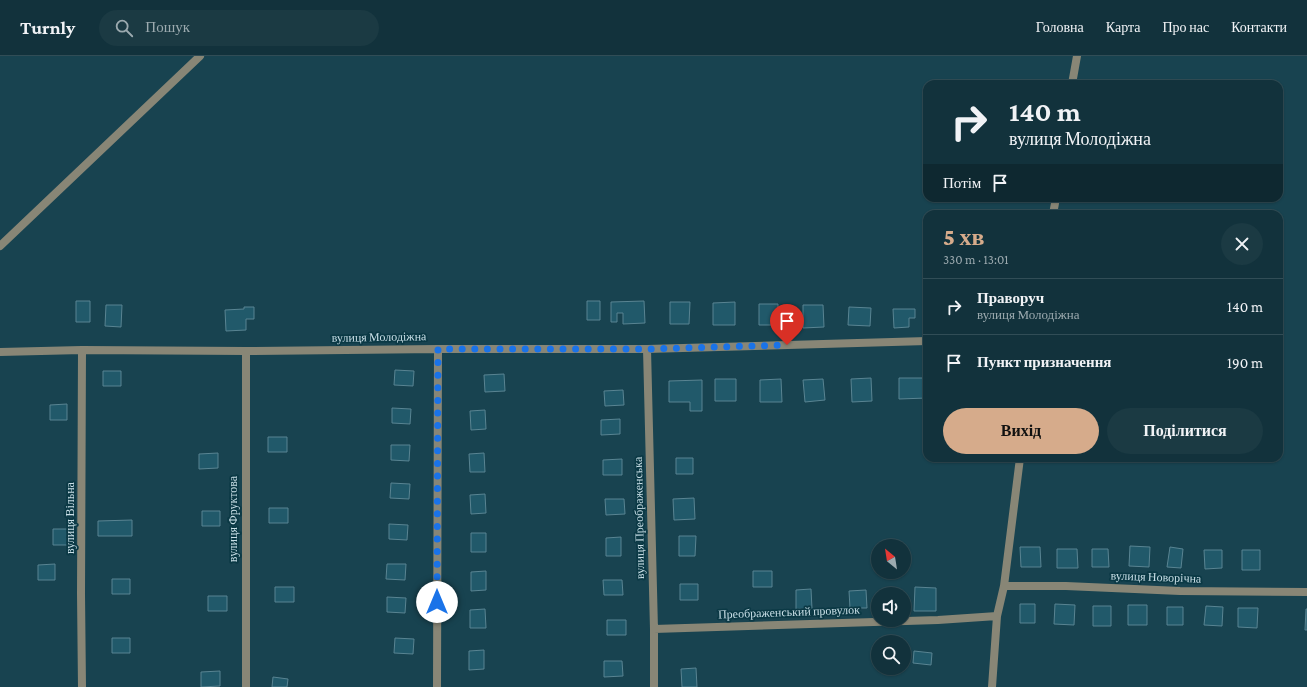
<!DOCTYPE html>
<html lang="uk">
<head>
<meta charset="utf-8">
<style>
  :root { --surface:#12323c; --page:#1b3a43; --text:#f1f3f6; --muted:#9caaaf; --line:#314d56; --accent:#d6ab8b }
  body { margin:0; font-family:"Crimson Pro",serif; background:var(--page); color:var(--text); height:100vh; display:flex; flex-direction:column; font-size:15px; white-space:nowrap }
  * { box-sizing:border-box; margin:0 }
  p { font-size:13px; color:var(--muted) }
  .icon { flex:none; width:22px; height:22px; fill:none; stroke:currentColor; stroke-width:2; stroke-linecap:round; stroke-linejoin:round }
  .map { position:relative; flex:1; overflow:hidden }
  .panel { position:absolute; left:923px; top:154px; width:360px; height:252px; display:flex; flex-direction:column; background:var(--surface); border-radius:12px; box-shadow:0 1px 3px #0004,0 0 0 1px var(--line) }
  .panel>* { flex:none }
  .guide { position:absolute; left:923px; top:24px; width:360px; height:122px; border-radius:12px; box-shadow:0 1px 3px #0004,0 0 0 1px var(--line); background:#12323c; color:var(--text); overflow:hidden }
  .needle { width:26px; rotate:330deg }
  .buttons { position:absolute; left:871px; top:483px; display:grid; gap:8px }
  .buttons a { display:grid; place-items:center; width:40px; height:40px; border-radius:50%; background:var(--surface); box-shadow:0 1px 3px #0004,0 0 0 1px var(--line); font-size:20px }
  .pin { position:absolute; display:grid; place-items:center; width:34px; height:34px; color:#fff; margin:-41px -17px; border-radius:50% 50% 50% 0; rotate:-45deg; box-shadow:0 0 4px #0007 }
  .pin .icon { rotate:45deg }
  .me { position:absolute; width:44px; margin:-22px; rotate:0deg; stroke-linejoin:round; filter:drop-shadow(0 0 3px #0008) }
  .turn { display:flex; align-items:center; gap:14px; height:84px; padding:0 20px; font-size:18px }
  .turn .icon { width:52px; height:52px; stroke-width:2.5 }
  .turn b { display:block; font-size:28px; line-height:34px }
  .then { display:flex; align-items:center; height:38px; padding:0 20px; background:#0003; gap:8px; font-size:15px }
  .round { display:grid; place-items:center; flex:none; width:42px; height:42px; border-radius:21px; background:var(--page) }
  .summary { display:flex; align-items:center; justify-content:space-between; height:68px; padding:0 20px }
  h1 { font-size:24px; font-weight:800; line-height:30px; color:var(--accent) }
  .cta { display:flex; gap:8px; margin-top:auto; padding:8px 20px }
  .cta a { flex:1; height:46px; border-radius:24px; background:var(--accent); color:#111; font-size:16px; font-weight:800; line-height:46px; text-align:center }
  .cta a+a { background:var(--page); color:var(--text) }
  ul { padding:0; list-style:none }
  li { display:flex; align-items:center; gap:12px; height:56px; padding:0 20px; border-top:1px solid var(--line) }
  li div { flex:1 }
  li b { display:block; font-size:15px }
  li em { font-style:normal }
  header { display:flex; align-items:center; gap:24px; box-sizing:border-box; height:56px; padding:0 20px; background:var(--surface); border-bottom:1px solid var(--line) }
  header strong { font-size:19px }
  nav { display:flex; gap:22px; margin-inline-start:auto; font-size:14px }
  .search { width:280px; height:36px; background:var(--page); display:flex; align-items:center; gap:10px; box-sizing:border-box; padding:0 14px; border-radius:22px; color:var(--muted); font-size:15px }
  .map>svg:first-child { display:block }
</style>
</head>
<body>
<header>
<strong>Turnly</strong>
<div class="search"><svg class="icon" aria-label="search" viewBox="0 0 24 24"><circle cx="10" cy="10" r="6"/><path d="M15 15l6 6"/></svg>Пошук</div>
<nav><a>Головна</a><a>Карта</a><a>Про нас</a><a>Контакти</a></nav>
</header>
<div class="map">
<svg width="1307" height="631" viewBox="0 0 1307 631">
  <rect width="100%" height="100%" fill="#184350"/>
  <!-- building -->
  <path fill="#21596a" stroke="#598492" d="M 76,245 L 90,245 L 90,266 L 76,266 Z
    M 587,245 L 600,245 L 600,264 L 587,264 Z
    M 644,245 L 645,267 L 623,268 L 623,257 L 617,257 L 617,266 L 611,266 L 611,246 Z
    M 670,246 L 690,246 L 689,268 L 670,268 Z
    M 735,246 L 735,269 L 713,269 L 713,247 Z
    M 759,248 L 778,248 L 778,269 L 759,269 Z
    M 106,249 L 122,249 L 121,271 L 105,270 Z
    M 803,249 L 823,249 L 824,271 L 803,272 Z
    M 244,251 L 254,251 L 254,263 L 246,263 L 246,274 L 226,275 L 225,254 L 244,253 Z
    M 849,251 L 871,252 L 870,270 L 848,269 Z
    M 893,253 L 915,253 L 915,262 L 909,262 L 909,271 L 894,272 Z
    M 395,314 L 414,315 L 413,330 L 394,329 Z
    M 103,315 L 121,315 L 121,330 L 103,330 Z
    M 504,318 L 505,335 L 485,336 L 484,319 Z
    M 871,322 L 872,345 L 852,346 L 851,323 Z
    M 899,322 L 927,322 L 927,342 L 899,343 Z
    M 715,323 L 736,323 L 736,345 L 715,345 Z
    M 781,323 L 782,346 L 760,346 L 760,324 Z
    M 823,323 L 825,344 L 805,346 L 803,324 Z
    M 702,324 L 702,355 L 690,355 L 690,346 L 669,346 L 669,325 Z
    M 623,334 L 624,349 L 605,350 L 604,335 Z
    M 67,348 L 67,364 L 50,364 L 50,349 Z
    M 392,352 L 411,353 L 410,368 L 392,367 Z
    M 485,354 L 486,373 L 471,374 L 470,355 Z
    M 620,363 L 620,378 L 601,379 L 601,364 Z
    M 268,381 L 287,381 L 287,396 L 268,396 Z
    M 391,389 L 410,389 L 409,405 L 391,404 Z
    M 218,397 L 218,412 L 199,413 L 199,398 Z
    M 484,397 L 485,416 L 470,416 L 469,398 Z
    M 676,402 L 693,402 L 693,418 L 676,418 Z
    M 622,403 L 622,419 L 603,419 L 603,404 Z
    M 391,427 L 410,428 L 409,443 L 390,442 Z
    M 485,438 L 486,457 L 471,458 L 470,439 Z
    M 694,442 L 695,463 L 674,464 L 673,443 Z
    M 605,443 L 624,443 L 625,458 L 606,459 Z
    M 269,452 L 288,452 L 288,467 L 269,467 Z
    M 202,455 L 220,455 L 220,470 L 202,470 Z
    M 132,464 L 132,480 L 98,480 L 98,465 Z
    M 389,468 L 408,469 L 407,484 L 389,483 Z
    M 53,473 L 70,473 L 70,489 L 53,489 Z
    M 471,477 L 486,477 L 486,496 L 471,496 Z
    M 679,480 L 696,480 L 695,500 L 679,500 Z
    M 621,481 L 621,500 L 606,500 L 606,482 Z
    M 1130,490 L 1150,491 L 1149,511 L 1129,510 Z
    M 1020,491 L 1040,491 L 1041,511 L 1021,511 Z
    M 1170,491 L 1183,493 L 1181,512 L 1167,511 Z
    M 1057,493 L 1077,493 L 1078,512 L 1057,512 Z
    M 1092,493 L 1108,493 L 1109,511 L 1092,511 Z
    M 1204,494 L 1222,494 L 1222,512 L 1205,513 Z
    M 1242,494 L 1260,494 L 1260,514 L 1242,514 Z
    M 55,508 L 55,524 L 38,524 L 38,509 Z
    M 387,508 L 406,508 L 405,524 L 386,523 Z
    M 486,515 L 486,534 L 471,535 L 471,516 Z
    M 753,515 L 772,515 L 772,531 L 753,531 Z
    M 112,523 L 130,523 L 130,538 L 112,538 Z
    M 603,524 L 622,524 L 623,539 L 604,539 Z
    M 680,528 L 698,528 L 698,544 L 680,544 Z
    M 275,531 L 294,531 L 294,546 L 275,546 Z
    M 915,531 L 936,532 L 936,555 L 914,555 Z
    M 811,533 L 812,553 L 796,553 L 796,534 Z
    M 866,534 L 867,552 L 850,552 L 849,535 Z
    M 208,540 L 227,540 L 227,555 L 208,555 Z
    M 387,541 L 406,542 L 405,557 L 387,556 Z
    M 1020,548 L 1035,548 L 1035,567 L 1020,567 Z
    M 1055,548 L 1075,549 L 1074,569 L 1054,568 Z
    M 1128,549 L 1147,549 L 1147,569 L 1128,569 Z
    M 1093,550 L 1111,550 L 1111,570 L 1093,570 Z
    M 1206,550 L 1223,551 L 1222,570 L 1204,569 Z
    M 1167,551 L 1183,551 L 1183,569 L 1167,569 Z
    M 1238,552 L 1258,552 L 1257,572 L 1238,571 Z
    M 485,553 L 486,572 L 470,572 L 470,554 Z
    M 1306,553 L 1307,553 L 1307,574 L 1305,574 Z
    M 607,564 L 626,564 L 626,579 L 607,579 Z
    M 112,582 L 130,582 L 130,597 L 112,597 Z
    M 395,582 L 414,583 L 413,598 L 394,597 Z
    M 484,594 L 484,613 L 469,614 L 469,595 Z
    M 914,595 L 932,597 L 931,609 L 913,607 Z
    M 604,605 L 622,605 L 623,620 L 604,621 Z
    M 696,612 L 697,631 L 682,631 L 681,613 Z
    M 220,615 L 220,630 L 201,631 L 201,616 Z
    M 273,621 L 288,623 L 287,631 L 272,631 Z"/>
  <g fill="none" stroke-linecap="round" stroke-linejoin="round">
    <!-- minor -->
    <path stroke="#888676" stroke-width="8" d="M 1072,28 L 1077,0
      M 1053,158 L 1056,142
      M 0,190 L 200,0
      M 647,293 L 654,573 L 654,631
      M 0,296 L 82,294 L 246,295 L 438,293 L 647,293 L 927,285
      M 1004,530 L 1066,530 L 1180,535 L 1307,536
      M 654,573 L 938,564 L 997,560
      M 82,631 L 81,538 L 82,294
      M 246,631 L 246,295
      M 437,631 L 438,293
      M 992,631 L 997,560 L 1004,530 L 1020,402"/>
  </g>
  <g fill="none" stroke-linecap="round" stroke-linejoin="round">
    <!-- route -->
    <path stroke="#1a73e8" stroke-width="7" stroke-dasharray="0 12.6" d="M 437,546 L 438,293 L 647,293 L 787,289"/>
  </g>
  <g text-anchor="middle" stroke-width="3.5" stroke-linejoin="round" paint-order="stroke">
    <!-- street labels -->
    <g font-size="12" fill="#c9dfe7" stroke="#0b3945">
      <text transform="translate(379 281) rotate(-1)" y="4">вулиця Молодіжна</text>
      <text transform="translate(70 462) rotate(-90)" y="4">вулиця Вільна</text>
      <text transform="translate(639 462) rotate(-91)" y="4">вулиця Преображенська</text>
      <text transform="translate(233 463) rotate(-90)" y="4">вулиця Фруктова</text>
      <text transform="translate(1156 521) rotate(2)" y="4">вулиця Новорічна</text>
      <text transform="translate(789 556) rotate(-2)" y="4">Преображенський провулок</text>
    </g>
  </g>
</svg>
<div class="buttons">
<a><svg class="needle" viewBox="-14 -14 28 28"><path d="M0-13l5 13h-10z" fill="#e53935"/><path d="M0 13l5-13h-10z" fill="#9caaaf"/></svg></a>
<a><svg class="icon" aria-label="sound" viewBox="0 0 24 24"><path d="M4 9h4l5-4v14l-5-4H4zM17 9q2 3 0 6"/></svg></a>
<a><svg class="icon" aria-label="search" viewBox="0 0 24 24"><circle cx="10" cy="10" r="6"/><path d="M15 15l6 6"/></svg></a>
</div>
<div class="pin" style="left:787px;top:289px;background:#d93025"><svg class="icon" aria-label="arrive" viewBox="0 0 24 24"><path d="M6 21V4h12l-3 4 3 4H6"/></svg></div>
<svg class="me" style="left:437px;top:546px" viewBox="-20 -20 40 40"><circle r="19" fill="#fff"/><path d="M0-13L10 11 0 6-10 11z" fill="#1a73e8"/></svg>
<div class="guide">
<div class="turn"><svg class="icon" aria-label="right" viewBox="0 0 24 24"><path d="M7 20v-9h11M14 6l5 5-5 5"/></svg><div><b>140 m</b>вулиця Молодіжна</div></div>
<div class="then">Потім<svg class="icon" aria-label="arrive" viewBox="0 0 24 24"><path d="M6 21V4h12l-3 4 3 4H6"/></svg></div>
</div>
<section class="panel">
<div class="summary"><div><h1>5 хв</h1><p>330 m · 13:01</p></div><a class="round"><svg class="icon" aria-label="close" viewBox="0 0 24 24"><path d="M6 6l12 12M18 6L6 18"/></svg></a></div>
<ul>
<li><svg class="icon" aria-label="right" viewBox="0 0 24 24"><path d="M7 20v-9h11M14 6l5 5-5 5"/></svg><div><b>Праворуч</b><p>вулиця Молодіжна</p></div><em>140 m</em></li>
<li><svg class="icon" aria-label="arrive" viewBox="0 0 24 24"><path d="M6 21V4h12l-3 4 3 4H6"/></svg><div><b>Пункт призначення</b></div><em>190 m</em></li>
</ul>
<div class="cta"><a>Вихід</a><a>Поділитися</a></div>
</section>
</div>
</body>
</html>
